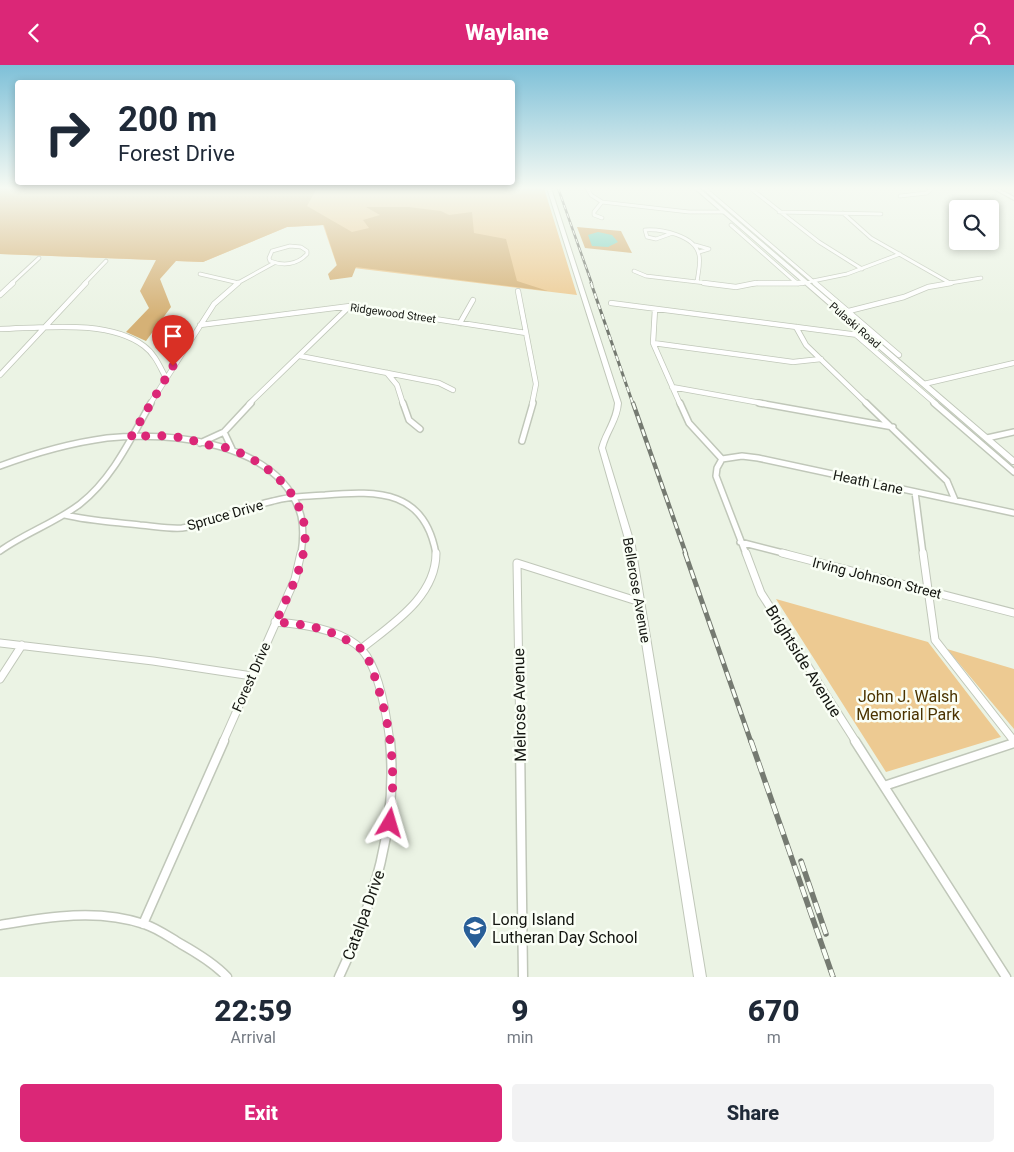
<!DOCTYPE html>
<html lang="en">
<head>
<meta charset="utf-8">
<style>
  :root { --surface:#fff; --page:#f2f2f3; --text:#1f2937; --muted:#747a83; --accent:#db2777 }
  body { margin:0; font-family:Roboto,sans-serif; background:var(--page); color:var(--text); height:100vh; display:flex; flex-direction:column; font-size:19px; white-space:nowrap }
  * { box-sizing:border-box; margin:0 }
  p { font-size:16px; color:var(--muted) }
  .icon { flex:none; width:28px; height:28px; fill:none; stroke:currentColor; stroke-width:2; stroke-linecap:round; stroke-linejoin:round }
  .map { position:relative; height:912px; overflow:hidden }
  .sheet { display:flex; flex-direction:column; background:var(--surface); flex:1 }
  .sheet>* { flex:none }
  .banner { position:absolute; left:15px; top:15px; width:500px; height:105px; border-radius:5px; box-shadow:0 2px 8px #0003; background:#fff; color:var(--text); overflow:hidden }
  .tools { position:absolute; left:949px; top:135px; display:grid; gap:10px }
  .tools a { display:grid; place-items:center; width:50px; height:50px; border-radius:5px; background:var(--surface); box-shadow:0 2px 8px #0003; font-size:25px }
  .pin { position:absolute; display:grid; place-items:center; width:42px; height:42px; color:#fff; margin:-51px -21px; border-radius:50% 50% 50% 0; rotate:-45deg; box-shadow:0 0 5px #0007 }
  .pin .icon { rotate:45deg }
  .me { position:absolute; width:55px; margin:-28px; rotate:7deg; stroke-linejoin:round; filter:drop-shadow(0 0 4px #0008) }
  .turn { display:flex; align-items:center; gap:18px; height:105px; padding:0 20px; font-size:22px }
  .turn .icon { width:65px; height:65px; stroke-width:2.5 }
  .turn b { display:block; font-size:35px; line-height:42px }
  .eta { display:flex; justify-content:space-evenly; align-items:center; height:85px; text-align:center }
  .eta b { font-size:30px; font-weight:800; line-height:35px }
  .action { display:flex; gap:10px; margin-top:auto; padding:10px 20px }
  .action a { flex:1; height:58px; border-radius:5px; background:var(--accent); color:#fff; font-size:20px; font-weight:800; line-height:58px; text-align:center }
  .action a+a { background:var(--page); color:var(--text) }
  header { display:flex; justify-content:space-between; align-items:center; height:65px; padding:0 20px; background:var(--accent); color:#fff; font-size:22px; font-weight:800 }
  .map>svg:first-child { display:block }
</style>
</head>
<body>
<header><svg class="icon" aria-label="back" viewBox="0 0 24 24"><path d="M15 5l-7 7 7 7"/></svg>Waylane<svg class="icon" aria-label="person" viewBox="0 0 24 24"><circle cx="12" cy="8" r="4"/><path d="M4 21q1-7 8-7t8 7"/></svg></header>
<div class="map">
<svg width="1014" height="912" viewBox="0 0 1014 912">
  <rect width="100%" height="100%" fill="#ebf3e4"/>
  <!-- green -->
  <path fill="#edca92" d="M 73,123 L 544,123 L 577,230 L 337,201 L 323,160 L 287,162 L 203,197 L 0,189 Z
    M 776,534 L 928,577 L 1001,672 L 886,707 Z
    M 947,584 L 1014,604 L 1014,664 Z"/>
  <!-- forest -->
  <path fill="#d5b176" d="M 0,123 L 317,123 L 307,141 L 352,167 L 369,163 L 363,155 L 380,150 L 366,142 L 408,142 L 441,146 L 449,150 L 472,147 L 474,168 L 506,174 L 517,216 L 548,226 L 356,202 L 352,212 L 330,215 L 328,209 L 337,200 L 324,160 L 287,162 L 203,197 L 176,196 L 160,214 L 171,242 L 146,276 L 126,267 L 149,243 L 140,226 L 156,195 L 0,189 Z
    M 577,162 L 621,166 L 632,188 L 585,183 Z"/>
  <!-- water -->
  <path fill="#7fd3c0" d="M 598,167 L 612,170 L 618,177 L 608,182 L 592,181 L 588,170 Z"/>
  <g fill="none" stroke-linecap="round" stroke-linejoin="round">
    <defs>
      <path id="street-far4" d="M 587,123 L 591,130 L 602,137 L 689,147 L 723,147
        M 704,123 L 816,219
        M 750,123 L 819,177 L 862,204
        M 900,131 L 927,128 L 932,123
        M 602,137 L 594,147 L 594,150 L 602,153
        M 779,147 L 881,149
        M 843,148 L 871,173 L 950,218
        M 731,160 L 798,219
        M 670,169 L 656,174 L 647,172 L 645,165 C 661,164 695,170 699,190 C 701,198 698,208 697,217
        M 695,180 L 709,184 L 699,187
        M 290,181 L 301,182 L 307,186 L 307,189 C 297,200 283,201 270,196 L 269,193 L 272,186 Z
        M 634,206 L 646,211 L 714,219
        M 200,209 L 239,218
        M 11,219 L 39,193
        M 84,219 L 106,196
        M 236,219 L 274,198
        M 750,219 L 798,219 L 847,209 L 900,189
        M 944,219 L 981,213"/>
      <path id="street-far3" d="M 704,218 L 736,222 L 756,218
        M 758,218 L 803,218
        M 815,218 L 899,290
        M 518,226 L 536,319 L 532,339
        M 0,230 L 13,218
        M 611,238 L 866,271
        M 655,244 L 653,278 L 680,339
        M 845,247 L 904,232 L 928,222 L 951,218
        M 460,258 L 473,235
        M 200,260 L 350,241 L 526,268
        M 796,262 L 806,280 L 867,339
        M 0,264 C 43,263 108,254 144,281 C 155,289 160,302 166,313
        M 855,269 L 936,339
        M 653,278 L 793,297 L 821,294
        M 300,291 L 439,318 L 453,325
        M 387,308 L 397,320 L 403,339
        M 0,310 L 86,218
        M 924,319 L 1014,298
        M 672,322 L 766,339
        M 150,339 L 214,239 L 238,218
        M 249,339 L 350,241"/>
      <path id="street-far2" d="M 403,338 L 409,355 L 420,364
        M 680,338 L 689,358 L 722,394
        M 759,338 L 893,362
        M 866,338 L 947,416 L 955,435
        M 934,338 L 1014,407
        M 224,367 L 232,384
        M 987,373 L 1014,367
        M 522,376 L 533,338
        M 200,378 L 224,367 L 251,338
        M 722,394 L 717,403 L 716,411 L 746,489
        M 722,394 L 742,391 L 758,393 L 1014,448
        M 0,401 C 35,388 70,378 107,373 C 170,366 281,377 301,451 C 304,464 303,476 301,489
        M 915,427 L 923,489
        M 65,450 C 90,456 115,457 140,460 C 154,461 168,464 182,463 C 213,458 242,443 273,436 C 290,431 308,431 325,430 C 380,425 425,426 436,489
        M 740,477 L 787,489
        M 0,486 C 25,468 55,458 80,439 C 113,413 131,373 151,338"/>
      <path id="street-far1" d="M 746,488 L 761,528 L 856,677
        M 782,488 L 1014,548
        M 923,488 L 935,575 L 1014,676
        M 275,557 C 302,559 343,564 362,585 C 379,603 387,653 390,677
        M 0,578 L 153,596 L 252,611
        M 361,584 C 392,559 436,532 436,488
        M 0,614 L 22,580
        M 223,677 L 295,514 L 301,488
        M 520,677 L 517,498 L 640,537"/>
      <path id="street" d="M 520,676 L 523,912
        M 855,676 L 1006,912
        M 884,721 L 1014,678
        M 143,859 L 224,676
        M 0,860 C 47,852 97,843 144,859 C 157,863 169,872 181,879 C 197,888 214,898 227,912
        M 339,912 C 374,837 398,760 390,676"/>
      <path id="secondary" d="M 547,123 L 551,123 L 621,338 C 620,355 609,367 605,383 L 635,481 L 706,912 L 694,912 L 627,481 L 599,383 C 603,367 614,355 615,338 Z
        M 694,123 L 699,123 L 1014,393 L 1014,399 L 1012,399 Z
        M 992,123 L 997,123 L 1014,132 L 1014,135 Z"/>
    </defs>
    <!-- street-far4 casing -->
    <use href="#street-far4" stroke="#c0c7b9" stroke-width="4.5"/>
    <!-- street-far3 casing -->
    <use href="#street-far3" stroke="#c0c7b9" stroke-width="6"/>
    <!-- street-far2 casing -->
    <use href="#street-far2" stroke="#c0c7b9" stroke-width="8"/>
    <!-- street-far1 casing -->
    <use href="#street-far1" stroke="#c0c7b9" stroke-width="9"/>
    <!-- street casing -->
    <use href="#street" stroke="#c0c7b9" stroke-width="11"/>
    <!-- secondary casing -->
    <use href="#secondary" stroke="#c0c7b9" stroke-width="2"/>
    <!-- street-far4 -->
    <use href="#street-far4" stroke="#fff" stroke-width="3"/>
    <!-- street-far3 -->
    <use href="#street-far3" stroke="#fff" stroke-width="4.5"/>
    <!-- street-far2 -->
    <use href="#street-far2" stroke="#fff" stroke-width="5"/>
    <!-- street-far1 -->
    <use href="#street-far1" stroke="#fff" stroke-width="7"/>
    <!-- street -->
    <use href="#street" stroke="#fff" stroke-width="8"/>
    <!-- secondary -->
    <use href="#secondary" fill="#fff" fill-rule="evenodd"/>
    <defs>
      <path id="rail-far4" d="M 558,123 L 592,219"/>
      <path id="rail-far3" d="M 591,218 L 633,339"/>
      <path id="rail-far2" d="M 633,338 L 686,489"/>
      <path id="rail-far1" d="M 685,488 L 751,677"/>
      <path id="rail" d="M 751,676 L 833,912
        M 801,796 L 826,869"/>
    </defs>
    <!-- rail-far4 casing -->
    <use href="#rail-far4" stroke="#757a71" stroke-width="2.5"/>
    <!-- rail-far3 casing -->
    <use href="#rail-far3" stroke="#757a71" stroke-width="3"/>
    <!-- rail-far2 casing -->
    <use href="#rail-far2" stroke="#757a71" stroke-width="4.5"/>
    <!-- rail-far1 casing -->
    <use href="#rail-far1" stroke="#757a71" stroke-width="5"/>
    <!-- rail casing -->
    <use href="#rail" stroke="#757a71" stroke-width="5.5"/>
    <!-- rail-far4 -->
    <use href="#rail-far4" stroke="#fafff6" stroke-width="1" stroke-dasharray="4.5" stroke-linecap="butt"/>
    <!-- rail-far3 -->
    <use href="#rail-far3" stroke="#fafff6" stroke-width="2" stroke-dasharray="5.5" stroke-linecap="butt"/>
    <!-- rail-far2 -->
    <use href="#rail-far2" stroke="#fafff6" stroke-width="2.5" stroke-dasharray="7" stroke-linecap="butt"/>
    <!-- rail-far1 -->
    <use href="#rail-far1" stroke="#fafff6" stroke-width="3" stroke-dasharray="9" stroke-linecap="butt"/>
    <!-- rail -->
    <use href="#rail" stroke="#fafff6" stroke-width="4" stroke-dasharray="11" stroke-linecap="butt"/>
  </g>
  <!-- sky -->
  <linearGradient id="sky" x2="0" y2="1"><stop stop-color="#7ec0d8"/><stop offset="0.49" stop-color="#f6faf3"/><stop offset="1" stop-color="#f6faf3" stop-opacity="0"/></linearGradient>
  <rect width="1014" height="251" fill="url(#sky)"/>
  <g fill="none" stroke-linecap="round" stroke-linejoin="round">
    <!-- route -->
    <path stroke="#db2777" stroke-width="9" stroke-dasharray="0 16.2" d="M 173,301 L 131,372 C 149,370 170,370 188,374 C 193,375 198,378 203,379 C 212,381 224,381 233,385 C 267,398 302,427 305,466 C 307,498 288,529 276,557 C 302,559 325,562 348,576 C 352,578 358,581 361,584 C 370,593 373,607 377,619 C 392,667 396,707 390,758"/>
  </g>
  <!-- icons -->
  <defs>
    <symbol id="school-pin" viewBox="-11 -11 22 30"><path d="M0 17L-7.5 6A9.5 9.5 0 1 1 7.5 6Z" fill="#295f98" stroke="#fafff6"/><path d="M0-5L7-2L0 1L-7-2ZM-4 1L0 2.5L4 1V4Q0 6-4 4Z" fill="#fff"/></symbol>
  </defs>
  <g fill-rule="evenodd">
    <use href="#school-pin" x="461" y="849" width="28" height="38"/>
  </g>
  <g text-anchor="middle" stroke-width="5" stroke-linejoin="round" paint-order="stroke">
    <!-- far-street labels -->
    <g font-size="11" fill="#141611" stroke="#fafff6">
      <text transform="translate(393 248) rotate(8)" y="4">Ridgewood Street</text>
      <text transform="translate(855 260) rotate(41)" y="4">Pulaski Road</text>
    </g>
    <!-- street labels -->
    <g font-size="14" fill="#141611" stroke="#fafff6">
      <text transform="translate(868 417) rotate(12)" y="5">Heath Lane</text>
      <text transform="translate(225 450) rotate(-16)" y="5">Spruce Drive</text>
      <text transform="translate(877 513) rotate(14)" y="5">Irving Johnson Street</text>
      <text transform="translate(637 525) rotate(80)" y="5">Bellerose Avenue</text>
      <text transform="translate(251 612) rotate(-66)" y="5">Forest Drive</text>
    </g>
    <!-- near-street labels -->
    <g font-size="16" fill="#141611" stroke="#fafff6">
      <text transform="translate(804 596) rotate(58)" y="6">Brightside Avenue</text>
      <text transform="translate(519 640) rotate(-91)" y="6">Melrose Avenue</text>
      <text transform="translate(363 850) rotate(-70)" y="6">Catalpa Drive</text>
    </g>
    <!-- near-park labels -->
    <g font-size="16" fill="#4b3300" stroke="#fafff6">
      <text x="908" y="637">John J. Walsh<tspan x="908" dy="18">Memorial Park</tspan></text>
    </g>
    <!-- near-poi labels -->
    <g font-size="16" fill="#141611" stroke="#fafff6" text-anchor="start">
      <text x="492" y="860">Long Island<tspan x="492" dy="18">Lutheran Day School</tspan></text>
    </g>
  </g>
</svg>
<div class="tools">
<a><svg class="icon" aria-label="search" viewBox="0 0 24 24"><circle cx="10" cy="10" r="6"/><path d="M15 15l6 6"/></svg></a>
</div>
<div class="pin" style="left:173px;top:301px;background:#d93025"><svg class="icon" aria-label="arrive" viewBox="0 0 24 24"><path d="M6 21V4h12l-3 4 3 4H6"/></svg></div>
<svg class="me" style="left:390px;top:758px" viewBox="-20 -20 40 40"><path d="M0-17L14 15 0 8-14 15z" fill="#db2777" stroke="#fff" stroke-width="4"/></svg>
<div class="banner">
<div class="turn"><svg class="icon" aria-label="right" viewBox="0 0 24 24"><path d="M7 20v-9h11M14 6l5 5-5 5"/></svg><div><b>200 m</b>Forest Drive</div></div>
</div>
</div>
<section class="sheet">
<div class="eta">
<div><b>22:59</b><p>Arrival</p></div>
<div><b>9</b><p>min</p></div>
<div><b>670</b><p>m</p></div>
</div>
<div class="action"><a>Exit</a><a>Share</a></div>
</section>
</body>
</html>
